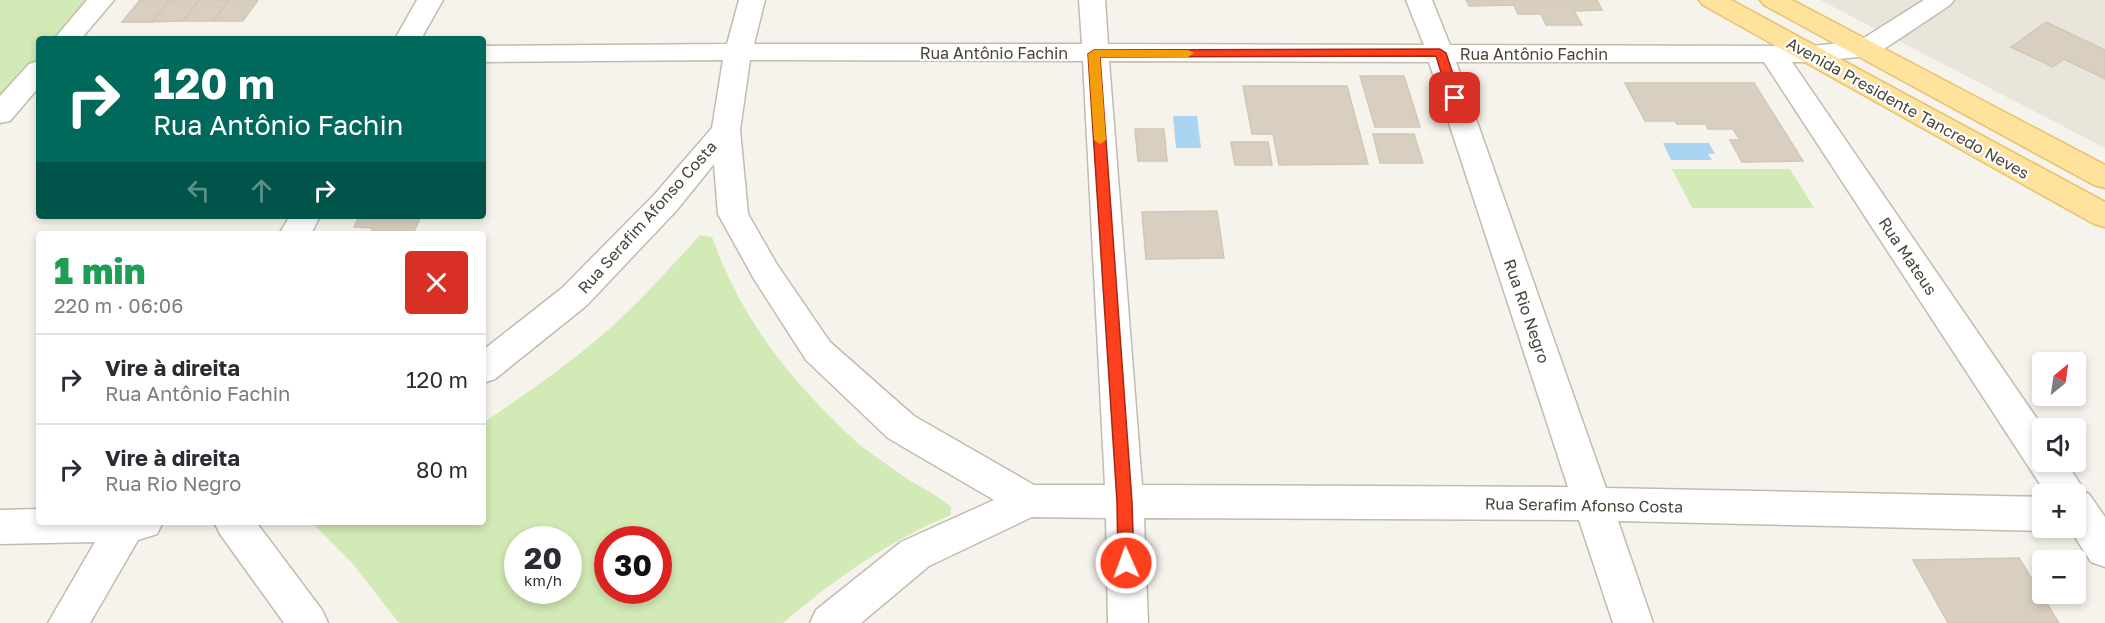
<!DOCTYPE html>
<html lang="pt">
<head>
<meta charset="utf-8">
<style>
  :root { --surface:#fff; --page:#f7f7f7; --text:#2b2b33; --muted:#7c7c81; --line:#e1e1e2 }
  body { margin:0; font-family:"Golos Text",sans-serif; background:var(--page); color:var(--text); height:100vh; display:flex; flex-direction:column; font-size:22px; white-space:nowrap }
  * { box-sizing:border-box; margin:0 }
  p { font-size:20px; color:var(--muted) }
  .icon { flex:none; width:33px; height:33px; fill:none; stroke:currentColor; stroke-width:2; stroke-linecap:round; stroke-linejoin:round }
  .map { position:relative; flex:1; overflow:hidden }
  .panel { position:absolute; left:36px; top:231px; width:450px; height:294px; display:flex; flex-direction:column; background:var(--surface); border-radius:6px; box-shadow:0 3px 9px #0003 }
  .panel>* { flex:none }
  .hud { position:absolute; left:36px; top:36px; width:450px; height:183px; border-radius:6px; box-shadow:0 3px 9px #0003; background:#00695c; color:#fff; overflow:hidden }
  .needle { width:39px; rotate:29deg }
  .tools { position:absolute; left:2032px; top:352px; display:grid; gap:12px }
  .tools a { display:grid; place-items:center; width:54px; height:54px; border-radius:6px; background:var(--surface); box-shadow:0 3px 9px #0003; font-size:30px }
  .speed { position:absolute; left:504px; top:526px; display:flex; gap:12px; font-size:30px; font-weight:700; text-align:center }
  .speed>* { display:grid; place-content:center; width:78px; height:78px; border-radius:50%; background:var(--surface); box-shadow:0 3px 9px #0003; line-height:1 }
  .speed small { font-size:15px; font-weight:400 }
  .speed .limit { border:9px solid #d22; background:#fff; color:#111 }
  .pin { position:absolute; display:grid; place-items:center; width:51px; height:51px; color:#fff; margin:-26px; border-radius:12px; box-shadow:0 3px 9px #0006 }
  .me { position:absolute; width:66px; margin:-33px; rotate:358deg; stroke-linejoin:round; filter:drop-shadow(0 0 4px #0008) }
  .turn { display:flex; align-items:center; gap:21px; height:126px; padding:0 18px; font-size:27px }
  .turn .icon { width:78px; height:78px; stroke-width:2.5 }
  .turn b { display:block; font-size:42px; line-height:51px }
  .lanes { display:flex; align-items:center; height:57px; padding:0 18px; background:#0003; justify-content:center; gap:30px; direction:ltr }
  .lanes .off { opacity:.35 }
  .round { display:grid; place-items:center; flex:none; width:63px; height:63px; border-radius:6px; background:var(--page) }
  .headline { display:flex; align-items:center; justify-content:space-between; height:102px; padding:0 18px }
  h1 { font-size:36px; font-weight:800; line-height:45px; color:#1e9e55 }
  ul { padding:0; list-style:none }
  li { display:flex; align-items:center; gap:18px; height:90px; padding:0 18px; border-top:2px solid var(--line) }
  li div { flex:1 }
  li b { display:block; font-size:22px }
  li em { font-style:normal }
  .map>svg:first-child { display:block }
</style>
</head>
<body>
<div class="map">
<svg width="2105" height="623" viewBox="0 0 2105 623">
  <rect width="100%" height="100%" fill="#f6f3ec"/>
  <!-- residential -->
  <path fill="#eae5da" d="M 1820,0 L 2105,0 L 2105,148 Z"/>
  <!-- green -->
  <path fill="#d2eab5" fill-rule="evenodd" d="M 0,0 L 96,0 L 61,39 L 39,39 L 39,64 L 0,108 Z
    M 1672,169 L 1790,169 L 1814,208 L 1692,208 Z
    M 700,235 L 712,237 C 737,307 778,366 831,417 C 842,428 853,440 865,449 C 879,459 894,470 909,480 C 924,489 939,496 951,507 L 951,515 C 888,541 835,579 783,623 L 399,623 L 352,563 L 312,523 L 483,522 L 483,423 C 521,397 559,371 594,342 C 633,310 666,272 700,235 ZM 518,540 L 568,540 L 568,591 L 518,591 ZM 608,540 L 658,540 L 658,591 L 608,591 Z"/>
  <!-- water -->
  <path fill="#a9d4f2" d="M 1173,116 L 1197,116 L 1201,148 L 1176,148 Z
    M 1663,143 L 1709,143 L 1715,154 L 1708,154 L 1712,160 L 1671,160 Z"/>
  <!-- building -->
  <path fill="#d8cfc1" stroke="#d3c7b4" stroke-width="1.5" d="M 140,0 L 170,0 L 152,22 L 122,22 Z
    M 170,0 L 199,0 L 183,21 L 152,22 Z
    M 199,0 L 229,0 L 213,21 L 183,21 Z
    M 229,0 L 258,0 L 243,21 L 213,21 Z
    M 1466,0 L 1597,0 L 1602,10 L 1574,11 L 1582,25 L 1546,25 L 1541,14 L 1518,14 L 1514,5 L 1469,6 Z
    M 2046,22 L 2105,50 L 2105,79 L 2064,59 L 2053,67 L 2011,47 Z
    M 1360,76 L 1404,76 L 1420,127 L 1375,127 Z
    M 1625,83 L 1754,83 L 1803,161 L 1742,162 L 1730,140 L 1740,140 L 1733,129 L 1708,129 L 1706,124 L 1677,124 L 1675,121 L 1645,121 Z
    M 1243,86 L 1347,86 L 1368,164 L 1279,165 L 1273,134 L 1252,134 Z
    M 1135,129 L 1164,129 L 1167,161 L 1138,161 Z
    M 1373,134 L 1414,134 L 1423,163 L 1380,163 Z
    M 1231,142 L 1268,142 L 1272,165 L 1235,165 Z
    M 1217,211 L 1224,258 L 1146,259 L 1142,212 Z
    M 359,216 L 421,216 L 413,234 L 370,234 L 373,228 L 354,227 Z
    M 2019,558 L 2059,623 L 1948,623 L 1913,560 Z"/>
  <g fill="none" stroke-linecap="round" stroke-linejoin="round">
    <defs>
      <path id="minor" d="M 87,0 L 114,0 L 81,39 L 54,39 Z
        M 417,0 L 443,0 L 421,39 L 395,39 Z
        M 739,0 L 765,0 L 754,44 L 1082,44 L 1079,0 L 1105,0 L 1108,44 L 1424,45 L 1406,0 L 1432,0 L 1450,45 L 1812,46 L 1859,41 L 1924,0 L 1954,0 L 1950,5 L 1875,55 L 1812,62 L 1792,62 L 2044,429 L 2043,462 L 2066,462 L 2086,493 L 2089,494 L 2105,517 L 2105,567 L 2091,562 L 2069,528 L 2076,528 L 2076,495 L 2047,495 L 1764,62 L 1456,62 L 1606,488 L 2043,497 L 2043,528 L 2050,528 L 2043,531 L 1618,521 L 1653,623 L 1613,623 L 1579,520 L 1144,518 L 1148,623 L 1108,623 L 1106,518 L 1032,517 L 929,566 L 861,623 L 810,623 L 816,610 L 901,542 L 994,500 L 888,438 L 806,360 L 754,279 L 718,214 L 714,164 L 676,211 L 586,306 L 495,379 L 483,383 L 483,350 L 562,288 L 654,195 L 712,128 L 723,60 L 483,62 L 483,46 L 727,44 ZM 750,60 L 1083,61 L 1105,485 L 1034,485 L 914,416 L 830,342 L 776,263 L 748,214 L 740,130 ZM 1109,61 L 1429,62 L 1568,487 L 1142,485 Z
        M 39,61 L 39,87 L 10,121 L 0,123 L 0,96 L 29,64 Z
        M 290,216 L 320,216 L 311,234 L 279,234 Z
        M 39,509 L 39,522 L 163,522 L 157,534 L 138,540 L 90,623 L 48,623 L 95,542 L 0,544 L 0,510 Z
        M 214,522 L 256,522 L 322,610 L 328,623 L 284,623 L 220,534 Z"/>
      <path id="major" d="M 1699,0 L 1731,0 L 2105,202 L 2105,227 L 2094,224 L 1703,5 Z
        M 1760,0 L 1792,0 L 2105,165 L 2105,188 L 2094,185 L 1764,5 Z"/>
    </defs>
    <!-- minor casing -->
    <use href="#minor" stroke="#c2bbae" stroke-width="3"/>
    <!-- major casing -->
    <use href="#major" stroke="#e6c16a" stroke-width="3"/>
    <!-- minor -->
    <use href="#minor" fill="#fff" fill-rule="evenodd"/>
    <!-- major -->
    <use href="#major" fill="#ffe39c" fill-rule="evenodd"/>
  </g>
  <!-- route -->
  <path fill="#fc3f1d" stroke="#a42913" stroke-width="1.5" d="M 1440,49 L 1446,53 L 1461,98 L 1459,101 L 1455,102 L 1449,98 L 1436,56 L 1100,57 L 1132,502 L 1134,563 L 1132,568 L 1126,570 L 1121,568 L 1118,563 L 1117,502 L 1088,54 L 1094,50 Z"/>
  <!-- slow -->
  <path fill="#f59e0b" d="M 1094,50 L 1188,50 L 1194,53 L 1188,57 L 1100,57 L 1106,140 L 1100,144 L 1094,140 L 1088,54 Z"/>
  <g text-anchor="middle" stroke-width="4.5" stroke-linejoin="round" paint-order="stroke">
    <!-- street labels -->
    <g font-size="16" fill="#4b4439" stroke="#fff">
      <text x="994" y="59">Rua Antônio Fachin</text>
      <text x="1534" y="60">Rua Antônio Fachin</text>
      <text transform="translate(1908 108) rotate(29)" y="6">Avenida Presidente Tancredo Neves</text>
      <text transform="translate(647 217) rotate(-48)" y="6">Rua Serafim Afonso Costa</text>
      <text transform="translate(1908 256) rotate(56)" y="6">Rua Mateus</text>
      <text transform="translate(1527 311) rotate(71)" y="6">Rua Rio Negro</text>
      <text transform="translate(1584 505) rotate(1)" y="6">Rua Serafim Afonso Costa</text>
    </g>
  </g>
</svg>
<div class="tools">
<a><svg class="needle" viewBox="-14 -14 28 28"><path d="M0-13l5 13h-10z" fill="#e53935"/><path d="M0 13l5-13h-10z" fill="#7c7c81"/></svg></a>
<a><svg class="icon" aria-label="sound" viewBox="0 0 24 24"><path d="M4 9h4l5-4v14l-5-4H4zM17 9q2 3 0 6"/></svg></a>
<a>+</a>
<a>−</a>
</div>
<div class="speed"><div>20<small>km/h</small></div><div class="limit">30</div></div>
<div class="pin" style="left:1455px;top:98px;background:#d93025"><svg class="icon" aria-label="arrive" viewBox="0 0 24 24"><path d="M6 21V4h12l-3 4 3 4H6"/></svg></div>
<svg class="me" style="left:1126px;top:563px" viewBox="-20 -20 40 40"><circle r="17" fill="#fc3f1d" stroke="#fff" stroke-width="3"/><path d="M0-11L8 9 0 5-8 9z" fill="#fff"/></svg>
<div class="hud">
<div class="turn"><svg class="icon" aria-label="right" viewBox="0 0 24 24"><path d="M7 20v-9h11M14 6l5 5-5 5"/></svg><div><b>120 m</b>Rua Antônio Fachin</div></div>
<div class="lanes"><svg class="icon off" aria-label="left" viewBox="0 0 24 24"><path d="M17 20v-9H6M10 6l-5 5 5 5"/></svg><svg class="icon off" aria-label="ahead" viewBox="0 0 24 24"><path d="M12 20V5M6 11l6-6 6 6"/></svg><svg class="icon" aria-label="right" viewBox="0 0 24 24"><path d="M7 20v-9h11M14 6l5 5-5 5"/></svg></div>
</div>
<section class="panel">
<div class="headline"><div><h1>1 min</h1><p>220 m · 06:06</p></div><a class="round" style="background:#d93025;color:#fff"><svg class="icon" aria-label="close" viewBox="0 0 24 24"><path d="M6 6l12 12M18 6L6 18"/></svg></a></div>
<ul>
<li><svg class="icon" aria-label="right" viewBox="0 0 24 24"><path d="M7 20v-9h11M14 6l5 5-5 5"/></svg><div><b>Vire à direita</b><p>Rua Antônio Fachin</p></div><em>120 m</em></li>
<li><svg class="icon" aria-label="right" viewBox="0 0 24 24"><path d="M7 20v-9h11M14 6l5 5-5 5"/></svg><div><b>Vire à direita</b><p>Rua Rio Negro</p></div><em>80 m</em></li>
</ul>
</section>
</div>
</body>
</html>
